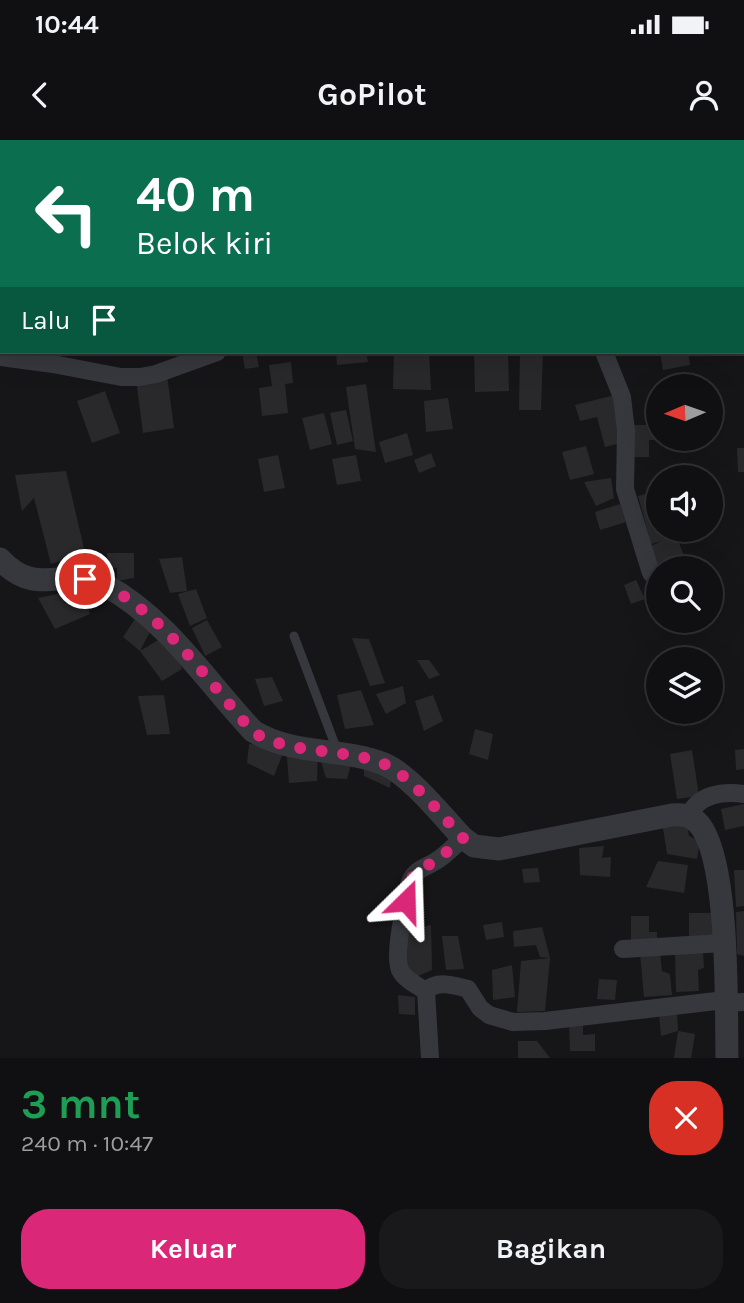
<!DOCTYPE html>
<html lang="id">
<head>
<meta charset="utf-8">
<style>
  :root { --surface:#101012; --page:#19191b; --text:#f1f3f6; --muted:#9c9d9f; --line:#303032; --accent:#db2777 }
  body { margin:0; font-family:Karla,sans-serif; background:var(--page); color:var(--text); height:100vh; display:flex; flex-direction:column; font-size:26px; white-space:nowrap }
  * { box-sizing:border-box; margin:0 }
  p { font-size:23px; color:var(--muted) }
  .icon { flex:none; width:38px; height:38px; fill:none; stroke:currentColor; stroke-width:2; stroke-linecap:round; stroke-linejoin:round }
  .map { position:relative; height:918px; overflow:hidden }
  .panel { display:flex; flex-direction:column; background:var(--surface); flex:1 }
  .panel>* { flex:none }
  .top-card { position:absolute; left:0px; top:0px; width:746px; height:214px; box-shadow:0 7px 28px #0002,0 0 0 2px var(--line); background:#0b6e4f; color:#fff; overflow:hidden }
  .needle { width:46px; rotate:268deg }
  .buttons { position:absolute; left:646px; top:234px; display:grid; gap:14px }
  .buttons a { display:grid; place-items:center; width:77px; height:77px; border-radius:50%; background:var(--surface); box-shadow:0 7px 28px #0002,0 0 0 2px var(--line); font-size:35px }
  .pin { position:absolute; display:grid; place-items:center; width:60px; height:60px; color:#fff; margin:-30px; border:4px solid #fff; border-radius:50%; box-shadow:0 2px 7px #0007 }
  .me { position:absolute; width:77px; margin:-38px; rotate:22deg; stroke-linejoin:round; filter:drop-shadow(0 0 5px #0008) }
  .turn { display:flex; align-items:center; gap:24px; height:147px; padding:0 21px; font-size:32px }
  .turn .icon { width:91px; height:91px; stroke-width:2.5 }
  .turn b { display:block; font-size:49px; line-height:60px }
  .then { display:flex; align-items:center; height:66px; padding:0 21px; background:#0003; gap:14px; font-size:26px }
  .round { display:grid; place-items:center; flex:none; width:74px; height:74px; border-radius:28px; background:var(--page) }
  .head { display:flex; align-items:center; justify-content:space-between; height:119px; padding:0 21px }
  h1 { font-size:42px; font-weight:700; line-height:52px; color:#1e9e55 }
  .primary-button { display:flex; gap:14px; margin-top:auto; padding:14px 21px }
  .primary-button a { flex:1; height:80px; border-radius:28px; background:var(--accent); color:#fff; font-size:28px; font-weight:700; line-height:80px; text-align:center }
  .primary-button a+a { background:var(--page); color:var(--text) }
  .status { display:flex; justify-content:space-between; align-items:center; height:49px; padding:0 35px; background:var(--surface); direction:ltr }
  .status svg { height:19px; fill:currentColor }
  header { display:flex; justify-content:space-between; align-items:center; height:91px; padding:0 21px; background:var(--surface); font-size:32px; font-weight:700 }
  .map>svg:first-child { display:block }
</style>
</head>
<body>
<div class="status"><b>10:44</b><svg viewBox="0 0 49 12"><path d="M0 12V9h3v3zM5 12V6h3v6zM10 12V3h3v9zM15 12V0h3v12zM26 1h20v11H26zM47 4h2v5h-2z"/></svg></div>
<header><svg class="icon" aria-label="back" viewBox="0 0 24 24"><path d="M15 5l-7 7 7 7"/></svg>GoPilot<svg class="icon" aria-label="person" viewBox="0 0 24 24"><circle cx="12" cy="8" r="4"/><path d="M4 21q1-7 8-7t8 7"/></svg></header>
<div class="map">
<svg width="744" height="918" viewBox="0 0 744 918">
  <rect width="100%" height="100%" fill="#161618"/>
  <!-- building -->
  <path fill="#29292c" d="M 242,212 L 256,212 L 259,227 L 245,229 Z
    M 336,212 L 366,212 L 368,222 L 337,225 Z
    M 394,212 L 429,212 L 431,250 L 393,249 Z
    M 474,212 L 508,212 L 509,251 L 475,252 Z
    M 520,212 L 543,212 L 541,270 L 519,270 Z
    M 660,212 L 688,212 L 690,225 L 663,230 Z
    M 291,222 L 293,243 L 285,244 L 288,273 L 262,276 L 259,248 L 272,246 L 269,225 Z
    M 167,235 L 174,288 L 143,293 L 136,239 Z
    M 366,244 L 376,312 L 355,309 L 346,247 Z
    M 105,251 L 120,293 L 92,303 L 77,261 Z
    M 615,255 L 621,303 L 605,307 L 597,277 L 580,281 L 575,265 Z
    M 448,258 L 453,289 L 426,292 L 424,261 Z
    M 346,270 L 353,301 L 337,305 L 330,273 Z
    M 324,273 L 332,304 L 310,310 L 302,278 Z
    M 633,285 L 658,285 L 658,300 L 649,300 L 649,317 L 634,317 Z
    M 407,293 L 413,315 L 385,323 L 379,302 Z
    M 586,306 L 594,334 L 570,340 L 562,312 Z
    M 737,308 L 744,308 L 744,332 L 738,332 Z
    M 431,313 L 436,326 L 419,333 L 414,320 Z
    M 278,315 L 285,348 L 264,352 L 258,319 Z
    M 356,315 L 361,341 L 337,345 L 332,319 Z
    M 66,331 L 85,413 L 51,424 L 34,358 L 22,371 L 15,335 Z
    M 611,338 L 614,358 L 596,366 L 584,342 Z
    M 658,351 L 658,390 L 674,390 L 688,426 L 679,429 L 659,429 L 651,406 L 662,401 L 651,404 L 638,356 Z
    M 620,364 L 626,382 L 600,390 L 595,372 Z
    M 107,413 L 134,413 L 134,438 L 117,441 L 117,428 L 108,427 Z
    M 182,417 L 187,451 L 170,453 L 159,419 Z
    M 636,440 L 645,459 L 631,464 L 624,445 Z
    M 82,449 L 90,474 L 55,489 L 38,458 Z
    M 196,449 L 207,478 L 190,486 L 178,454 Z
    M 137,476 L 155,482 L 140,511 L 123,497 Z
    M 207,480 L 222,507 L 205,516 L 192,488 Z
    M 168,494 L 182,529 L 162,541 L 140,511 Z
    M 352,498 L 369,499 L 385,543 L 370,546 Z
    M 417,520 L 429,520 L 440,535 L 429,539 Z
    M 272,537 L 283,561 L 264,566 L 255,539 Z
    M 403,546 L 406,563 L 386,574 L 376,554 Z
    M 361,550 L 374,585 L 345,589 L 337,555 Z
    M 164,555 L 170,594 L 147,595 L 138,556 Z
    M 433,555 L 443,581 L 424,591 L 415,561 Z
    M 475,589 L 493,594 L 488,620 L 469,614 Z
    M 249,604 L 286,606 L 318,612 L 317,641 L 289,643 L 286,606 L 274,636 L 247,623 Z
    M 744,609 L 744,629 L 736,630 L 735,610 Z
    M 692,610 L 699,656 L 677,659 L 670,614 Z
    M 318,612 L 353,617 L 347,639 L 326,638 Z
    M 394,618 L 390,648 L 364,636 L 364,619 Z
    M 744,664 L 744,686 L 725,690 L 721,669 Z
    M 687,684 L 689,696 L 700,701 L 697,719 L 667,714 L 663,688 Z
    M 604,706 L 602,718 L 611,717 L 610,737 L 580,735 L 579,708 Z
    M 658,721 L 688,725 L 684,753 L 646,747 Z
    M 538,728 L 540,742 L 524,743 L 522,729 Z
    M 734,730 L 744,730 L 744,766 L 736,767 Z
    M 744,771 L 744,816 L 737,814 L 736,772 Z
    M 689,773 L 718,773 L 719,796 L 689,796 Z
    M 631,776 L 649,776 L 649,792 L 657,792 L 657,802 L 631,802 Z
    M 502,782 L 504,797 L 486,800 L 483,785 Z
    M 431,785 L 432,830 L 409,840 L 400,791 Z
    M 542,787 L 550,818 L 540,817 L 536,805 L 514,807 L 513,791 Z
    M 442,796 L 458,796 L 464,829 L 446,830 Z
    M 703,811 L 704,828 L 698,830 L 699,851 L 676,852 L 675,812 Z
    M 660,812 L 662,831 L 670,834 L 672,855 L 644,857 L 640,814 Z
    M 550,818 L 545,871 L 517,872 L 521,821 Z
    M 512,825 L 515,857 L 493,860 L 492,830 Z
    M 599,839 L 617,840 L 615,860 L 597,859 Z
    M 398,855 L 415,857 L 415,875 L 399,874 Z
    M 677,872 L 678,891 L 661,896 L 659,874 Z
    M 583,882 L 583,895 L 595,894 L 595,911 L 570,911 L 569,883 Z
    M 678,891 L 695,894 L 691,918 L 674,918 Z
    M 518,901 L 537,901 L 550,918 L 518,918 Z"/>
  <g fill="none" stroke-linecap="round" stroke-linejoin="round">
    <!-- service -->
    <path stroke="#37383d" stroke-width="9" d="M 294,496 L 337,610"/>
    <!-- minor -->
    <path stroke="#37383d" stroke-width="18" d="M 496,0 L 496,2
      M 604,212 L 622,257 L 626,291 L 625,349 L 651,433
      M 0,217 L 53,224 L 121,237 L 140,237 L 156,234 L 217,212
      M 689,676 C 698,654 723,651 744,654
      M 623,809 L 723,803
      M 426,851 C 418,846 405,840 400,830 C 393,812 406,763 410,742 C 415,729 425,728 436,721 C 446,715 455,705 463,698
      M 725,863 L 744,862
      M 430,918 L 426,851 C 436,840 454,845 468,849 L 480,868 L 489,875 L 513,882 L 545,881 L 725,860"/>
    <!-- tertiary -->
    <path stroke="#37383d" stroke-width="23" d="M 0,419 C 38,460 66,424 105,445 C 167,479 206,541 253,591 C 293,616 342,607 384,624 C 410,635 443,677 463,698 L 474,706 L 499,709 L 672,675 C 682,674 689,675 697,682 C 730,714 726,869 727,918"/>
  </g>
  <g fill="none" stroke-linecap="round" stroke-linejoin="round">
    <!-- route -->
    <path stroke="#db2777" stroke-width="12" stroke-dasharray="0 21.6" d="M 85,439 C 150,454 209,543 253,592 C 293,616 342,607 384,624 C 410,635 443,677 463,698 L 436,721 L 420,729 L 413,735 L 406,761"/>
  </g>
</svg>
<div class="buttons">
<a><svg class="needle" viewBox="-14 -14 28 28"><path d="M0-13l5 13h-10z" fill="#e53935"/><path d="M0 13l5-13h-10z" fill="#9c9d9f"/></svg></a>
<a><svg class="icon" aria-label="sound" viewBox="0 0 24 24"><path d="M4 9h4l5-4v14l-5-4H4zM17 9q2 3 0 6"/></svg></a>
<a><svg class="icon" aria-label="search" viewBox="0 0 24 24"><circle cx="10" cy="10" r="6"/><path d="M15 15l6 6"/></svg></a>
<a><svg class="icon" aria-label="layers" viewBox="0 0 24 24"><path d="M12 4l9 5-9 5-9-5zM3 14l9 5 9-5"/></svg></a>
</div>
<div class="pin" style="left:85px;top:439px;background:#d93025"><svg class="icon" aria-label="arrive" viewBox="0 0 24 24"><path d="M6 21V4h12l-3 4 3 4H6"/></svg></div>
<svg class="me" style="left:406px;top:761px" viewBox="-20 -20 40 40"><path d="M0-17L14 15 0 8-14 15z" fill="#db2777" stroke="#fff" stroke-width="4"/></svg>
<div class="top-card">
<div class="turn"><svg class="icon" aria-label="left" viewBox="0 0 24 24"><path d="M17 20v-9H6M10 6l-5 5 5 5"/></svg><div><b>40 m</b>Belok kiri</div></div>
<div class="then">Lalu<svg class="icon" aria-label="arrive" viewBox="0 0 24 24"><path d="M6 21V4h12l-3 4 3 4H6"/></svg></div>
</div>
</div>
<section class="panel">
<div class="head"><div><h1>3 mnt</h1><p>240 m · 10:47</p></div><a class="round" style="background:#d93025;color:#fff"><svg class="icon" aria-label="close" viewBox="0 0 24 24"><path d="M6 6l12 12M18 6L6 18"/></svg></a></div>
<div class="primary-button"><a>Keluar</a><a>Bagikan</a></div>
</section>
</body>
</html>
